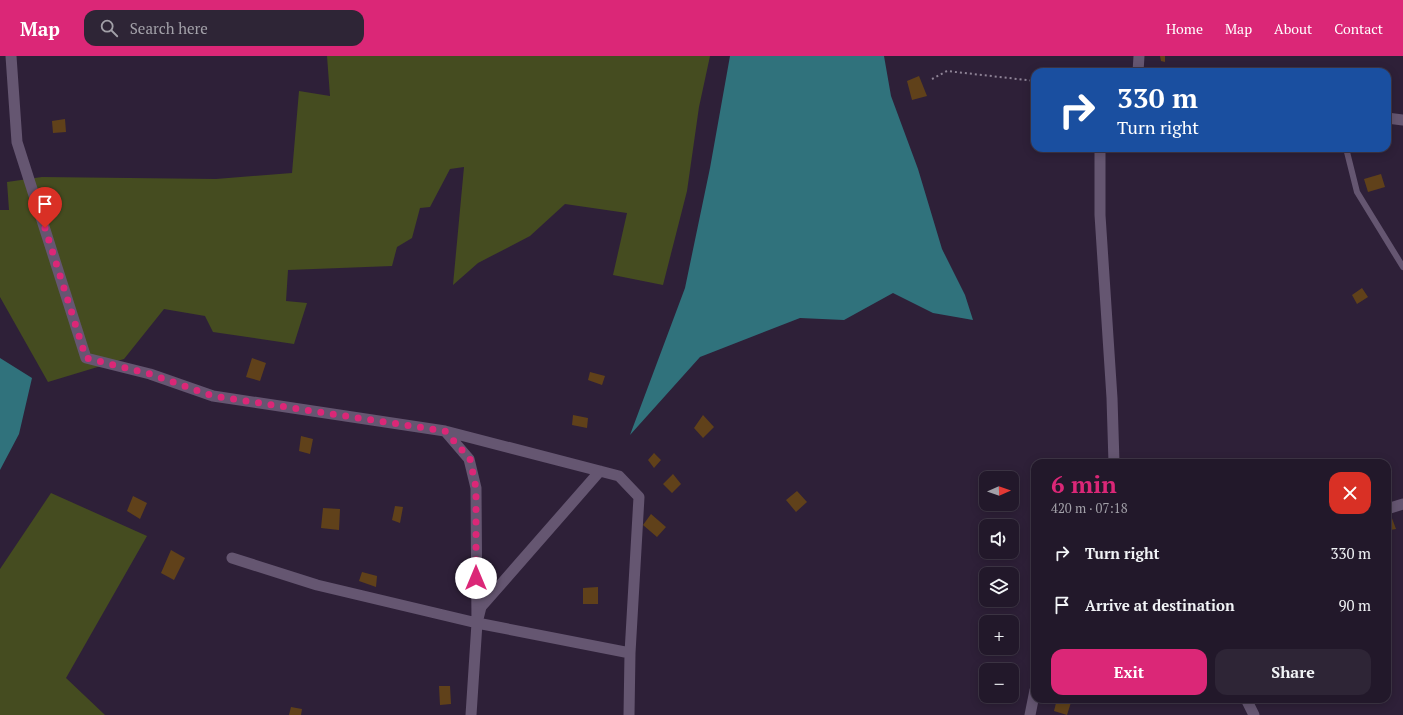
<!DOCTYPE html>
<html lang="en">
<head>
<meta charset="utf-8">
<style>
  :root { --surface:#22182a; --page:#2e2536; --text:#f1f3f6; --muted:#a2a0a8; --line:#3f3747; --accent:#db2777 }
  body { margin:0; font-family:"PT Serif",serif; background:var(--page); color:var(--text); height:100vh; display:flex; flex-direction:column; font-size:15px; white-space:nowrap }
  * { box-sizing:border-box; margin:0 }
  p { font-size:13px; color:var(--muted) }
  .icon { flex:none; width:22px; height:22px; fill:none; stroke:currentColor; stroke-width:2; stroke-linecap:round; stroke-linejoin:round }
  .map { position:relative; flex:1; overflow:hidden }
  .sheet { position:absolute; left:1031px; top:403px; width:360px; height:244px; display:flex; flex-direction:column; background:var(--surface); border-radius:12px; box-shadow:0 2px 10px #0003,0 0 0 1px var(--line) }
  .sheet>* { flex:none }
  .banner { position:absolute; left:1031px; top:12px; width:360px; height:84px; border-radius:12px; box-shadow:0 2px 10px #0003,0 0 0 1px var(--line); background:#1a4fa0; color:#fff; overflow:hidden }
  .needle { width:26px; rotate:88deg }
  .tools { position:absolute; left:979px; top:415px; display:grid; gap:8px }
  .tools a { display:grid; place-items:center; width:40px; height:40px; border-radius:8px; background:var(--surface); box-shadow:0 2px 10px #0003,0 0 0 1px var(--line); font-size:20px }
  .pin { position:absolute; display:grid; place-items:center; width:34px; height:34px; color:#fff; margin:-41px -17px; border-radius:50% 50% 50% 0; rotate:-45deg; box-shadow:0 0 4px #0007 }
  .pin .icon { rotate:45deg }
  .me { position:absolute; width:44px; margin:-22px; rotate:0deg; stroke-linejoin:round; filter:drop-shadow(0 0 3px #0008) }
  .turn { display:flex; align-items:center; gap:14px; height:84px; padding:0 20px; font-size:18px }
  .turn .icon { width:52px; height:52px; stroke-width:2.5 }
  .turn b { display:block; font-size:28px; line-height:34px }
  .round { display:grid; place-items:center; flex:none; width:42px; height:42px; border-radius:12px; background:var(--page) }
  .overview { display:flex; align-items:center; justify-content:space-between; height:68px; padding:0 20px }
  h1 { font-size:24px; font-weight:600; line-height:30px; color:var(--accent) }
  .primary-button { display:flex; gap:8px; margin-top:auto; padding:8px 20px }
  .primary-button a { flex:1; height:46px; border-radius:12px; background:var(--accent); color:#fff; font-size:16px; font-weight:600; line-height:46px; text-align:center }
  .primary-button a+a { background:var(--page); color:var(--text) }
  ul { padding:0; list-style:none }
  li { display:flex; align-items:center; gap:12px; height:52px; padding:0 20px }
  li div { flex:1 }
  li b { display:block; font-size:15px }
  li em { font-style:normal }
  header { display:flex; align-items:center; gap:24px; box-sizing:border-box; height:56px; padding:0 20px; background:var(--accent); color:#fff }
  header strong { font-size:19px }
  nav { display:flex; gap:22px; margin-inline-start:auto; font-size:14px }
  .search { width:280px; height:36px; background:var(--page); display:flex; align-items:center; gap:10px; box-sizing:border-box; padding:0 14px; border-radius:12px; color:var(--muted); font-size:15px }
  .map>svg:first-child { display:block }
</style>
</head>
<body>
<header>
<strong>Map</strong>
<div class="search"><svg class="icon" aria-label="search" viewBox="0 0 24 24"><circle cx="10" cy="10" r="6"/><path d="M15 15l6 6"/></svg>Search here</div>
<nav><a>Home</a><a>Map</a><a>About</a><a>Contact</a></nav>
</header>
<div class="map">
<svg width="1403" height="659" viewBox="0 0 1403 659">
  <rect width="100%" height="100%" fill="#2e2038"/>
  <!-- green -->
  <path fill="#454c20" d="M 327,0 L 710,0 L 699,51 L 687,135 L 663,229 L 613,219 L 627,157 L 565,148 L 530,180 L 478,207 L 453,229 L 464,111 L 450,113 L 430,151 L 420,152 L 412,182 L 397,191 L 392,210 L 288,214 L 286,245 L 307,247 L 294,288 L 213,276 L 205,260 L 164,253 L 124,303 L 48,326 L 0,241 L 0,154 L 9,154 L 7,126 L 42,121 L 216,123 L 292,117 L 299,35 L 330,40 Z
    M 51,437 L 147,480 L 66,622 L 105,659 L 0,659 L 0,513 Z"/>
  <!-- water -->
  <path fill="#30727c" d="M 730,0 L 884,0 L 891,40 L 918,113 L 942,193 L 965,239 L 973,264 L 933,257 L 893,237 L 844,264 L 800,262 L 700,301 L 630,379 L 685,232 L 710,112 Z
    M 0,302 L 32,322 L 19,378 L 0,414 Z"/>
  <!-- building -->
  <path fill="#60411a" d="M 1160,0 L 1165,0 L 1165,6 L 1161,5 Z
    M 919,20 L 927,40 L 912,44 L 907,25 Z
    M 65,63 L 66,76 L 53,77 L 52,65 Z
    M 1313,92 L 1327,92 L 1315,97 Z
    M 1381,118 L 1385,131 L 1368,136 L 1364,123 Z
    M 1362,232 L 1368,241 L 1357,248 L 1352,239 Z
    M 252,302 L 266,307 L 260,325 L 246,321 Z
    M 590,316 L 605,320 L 602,329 L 588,324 Z
    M 573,359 L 588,362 L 587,372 L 572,369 Z
    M 703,359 L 714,371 L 703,382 L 694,372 Z
    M 301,380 L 313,383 L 310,398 L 299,395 Z
    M 654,397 L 661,404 L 654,412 L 648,404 Z
    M 673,418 L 681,428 L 672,437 L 663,428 Z
    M 797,435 L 807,446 L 796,456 L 786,444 Z
    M 133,440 L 147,447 L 140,463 L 127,455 Z
    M 395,450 L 403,451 L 400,467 L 392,464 Z
    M 323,452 L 340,453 L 339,474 L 321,472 Z
    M 1390,457 L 1396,473 L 1390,474 L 1391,481 L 1387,482 L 1387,458 Z
    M 651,458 L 666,471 L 657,481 L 643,469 Z
    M 171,494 L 185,502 L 174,524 L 161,517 Z
    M 362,516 L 377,520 L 376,531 L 359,525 Z
    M 598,531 L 598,548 L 583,548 L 583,532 Z
    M 439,630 L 450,630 L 451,648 L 440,649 Z
    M 1057,643 L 1072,643 L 1067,659 L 1054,655 Z
    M 291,651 L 302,653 L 301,659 L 289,659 Z"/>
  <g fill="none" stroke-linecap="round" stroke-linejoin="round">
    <!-- path -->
    <path stroke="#8e8396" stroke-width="2" stroke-dasharray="2 3" stroke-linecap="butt" d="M 932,23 L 947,15 L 1035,25"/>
    <!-- service -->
    <path stroke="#655671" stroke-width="6" d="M 1346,92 L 1357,136 L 1403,211"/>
    <!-- minor -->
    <path stroke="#655671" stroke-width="11" d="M 11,0 L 17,86 L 86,302 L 150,318 L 213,340 L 445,375 L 619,420 L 639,441 L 630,597 L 629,659
      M 1138,16 L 1139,0
      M 1387,62 L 1403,64
      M 1100,92 L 1100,159 L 1112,342 L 1114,407
      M 445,375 L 469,403 L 476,432 L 477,567 L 630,597
      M 1387,453 L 1403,448
      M 232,502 L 317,529 L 477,567
      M 1246,643 L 1254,659
      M 471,659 L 477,567 L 481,551 L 600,415
      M 1030,659 L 1035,634"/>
  </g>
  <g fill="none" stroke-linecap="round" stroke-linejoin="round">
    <!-- route -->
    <path stroke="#db2777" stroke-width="7" stroke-dasharray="0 12.6" d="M 45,172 L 86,302 L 150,318 L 213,340 L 445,375 L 470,403 L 476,432 L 476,522"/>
  </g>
</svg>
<div class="tools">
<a><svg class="needle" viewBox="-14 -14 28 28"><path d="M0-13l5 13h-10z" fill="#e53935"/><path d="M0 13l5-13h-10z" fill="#a2a0a8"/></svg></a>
<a><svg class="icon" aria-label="sound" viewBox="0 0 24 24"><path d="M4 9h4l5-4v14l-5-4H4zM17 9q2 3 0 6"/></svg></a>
<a><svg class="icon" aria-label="layers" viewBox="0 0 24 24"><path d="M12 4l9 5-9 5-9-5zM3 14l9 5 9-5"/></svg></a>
<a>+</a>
<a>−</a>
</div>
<div class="pin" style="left:45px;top:172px;background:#d93025"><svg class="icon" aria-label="arrive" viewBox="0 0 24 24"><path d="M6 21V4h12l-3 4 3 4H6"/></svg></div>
<svg class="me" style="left:476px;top:522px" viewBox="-20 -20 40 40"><circle r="19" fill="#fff"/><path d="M0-13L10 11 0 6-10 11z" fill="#db2777"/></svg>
<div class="banner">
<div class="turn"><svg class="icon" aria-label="right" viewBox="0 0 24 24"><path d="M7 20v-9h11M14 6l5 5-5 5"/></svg><div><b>330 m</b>Turn right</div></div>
</div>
<section class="sheet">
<div class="overview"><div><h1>6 min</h1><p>420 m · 07:18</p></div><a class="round" style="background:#d93025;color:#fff"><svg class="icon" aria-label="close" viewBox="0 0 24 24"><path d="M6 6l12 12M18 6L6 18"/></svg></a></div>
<ul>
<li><svg class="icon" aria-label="right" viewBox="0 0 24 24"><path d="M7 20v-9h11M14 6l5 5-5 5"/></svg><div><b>Turn right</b></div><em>330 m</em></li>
<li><svg class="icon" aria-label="arrive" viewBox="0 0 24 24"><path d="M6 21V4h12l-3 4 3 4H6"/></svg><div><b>Arrive at destination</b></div><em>90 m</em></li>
</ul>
<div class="primary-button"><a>Exit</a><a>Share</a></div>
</section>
</div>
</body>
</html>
